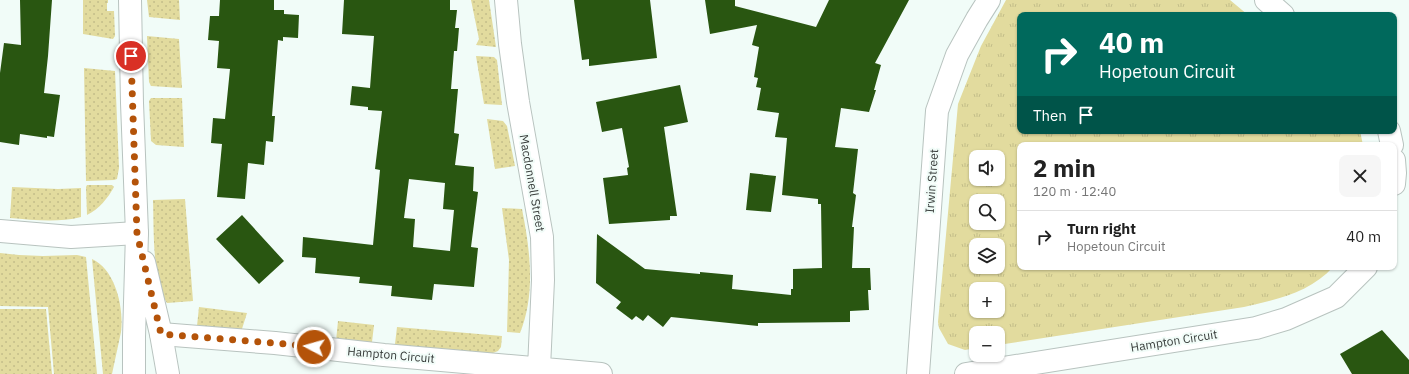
<!DOCTYPE html>
<html lang="en">
<head>
<meta charset="utf-8">
<style>
  :root { --surface:#fff; --page:#f6f6f6; --text:#222; --muted:#767676; --line:#e0e0e0 }
  body { margin:0; font-family:"IBM Plex Sans",sans-serif; background:var(--page); color:var(--text); height:100vh; display:flex; flex-direction:column; font-size:15px; white-space:nowrap }
  * { box-sizing:border-box; margin:0 }
  p { font-size:13px; color:var(--muted) }
  .icon { flex:none; width:22px; height:22px; fill:none; stroke:currentColor; stroke-width:2; stroke-linecap:round; stroke-linejoin:round }
  .map { position:relative; flex:1; overflow:hidden }
  .panel { position:absolute; left:1017px; top:142px; width:380px; height:128px; display:flex; flex-direction:column; background:var(--surface); border-radius:8px; box-shadow:0 1px 3px #0004 }
  .panel>* { flex:none }
  .banner { position:absolute; left:1017px; top:12px; width:380px; height:122px; border-radius:8px; box-shadow:0 1px 3px #0004; background:#00695c; color:#fff; overflow:hidden }
  .controls { position:absolute; left:969px; top:150px; display:grid; gap:8px }
  .controls a { display:grid; place-items:center; width:36px; height:36px; border-radius:8px; background:var(--surface); box-shadow:0 1px 3px #0004; font-size:20px }
  .pin { position:absolute; display:grid; place-items:center; width:34px; height:34px; color:#fff; margin:-17px; border:2px solid #fff; border-radius:50%; box-shadow:0 1px 4px #0007 }
  .me { position:absolute; width:44px; margin:-22px; rotate:276deg; stroke-linejoin:round; filter:drop-shadow(0 0 3px #0008) }
  .turn { display:flex; align-items:center; gap:14px; height:84px; padding:0 16px; font-size:18px }
  .turn .icon { width:52px; height:52px; stroke-width:2.5 }
  .turn b { display:block; font-size:28px; line-height:34px }
  .then { display:flex; align-items:center; height:38px; padding:0 16px; background:#0003; gap:8px; font-size:15px }
  .round { display:grid; place-items:center; flex:none; width:42px; height:42px; border-radius:8px; background:var(--page) }
  .summary { display:flex; align-items:center; justify-content:space-between; height:68px; padding:0 16px }
  h1 { font-size:24px; font-weight:700; line-height:30px }
  ul { padding:0; list-style:none }
  li { display:flex; align-items:center; gap:12px; height:52px; padding:0 16px; border-top:1px solid var(--line) }
  li div { flex:1 }
  li b { display:block; font-size:15px }
  li em { font-style:normal }
  .map>svg:first-child { display:block }
</style>
</head>
<body>
<div class="map">
<svg width="1409" height="374" viewBox="0 0 1409 374">
  <defs>
    <pattern id="grass-dots" width="8" height="8" patternUnits="userSpaceOnUse"><rect width="8" height="8" fill="#e2db9e"/><path d="M2 2h.1M6 6h.1" fill="none" stroke="#c3bd89" stroke-width="1.8" stroke-linecap="round"/></pattern>
    <pattern id="park-tufts" width="24" height="20" patternUnits="userSpaceOnUse"><rect width="24" height="20" fill="#e2db9e"/><path d="M3 7l-1-3M5 7V3M7 7l1-3M15 17l-1-3M17 17v-4M19 17l1-3" fill="none" stroke="#c3bd89"/></pattern>
  </defs>
  <rect width="100%" height="100%" fill="#f1fcf8"/>
  <!-- grass -->
  <path fill="url(#grass-dots)" d="M 83,0 L 108,0 L 108,3 L 107,3 L 107,11 L 114,11 L 115,36 L 113,39 L 83,34 Z
    M 147,0 L 179,0 L 180,20 L 149,17 Z
    M 471,0 L 489,0 L 496,47 L 476,45 L 479,39 Z
    M 147,36 L 179,39 L 182,88 L 151,86 L 149,82 Z
    M 476,56 L 494,57 L 497,60 L 502,105 L 484,104 Z
    M 84,68 L 115,71 L 119,168 L 117,179 L 114,180 L 86,181 Z
    M 151,98 L 182,98 L 184,147 L 156,145 L 151,141 L 149,101 Z
    M 487,119 L 503,121 L 507,126 L 515,166 L 495,169 Z
    M 87,185 L 112,185 L 114,187 C 108,198 99,209 87,215 L 86,187 Z
    M 12,187 L 58,189 L 81,188 L 81,217 C 58,223 33,220 10,218 Z
    M 185,199 L 193,301 L 167,303 C 152,283 154,226 153,200 Z
    M 502,208 L 522,209 C 530,249 536,294 520,333 L 507,332 L 509,260 Z
    M 0,253 L 19,255 L 43,256 L 77,255 L 86,257 L 97,374 L 54,374 L 48,307 L 0,306 Z
    M 92,259 C 116,270 124,308 121,332 C 118,346 115,360 112,374 L 103,374 Z
    M 199,307 L 247,313 L 241,332 L 208,329 L 197,326 Z
    M 0,309 L 46,309 L 52,374 L 0,374 Z
    M 338,321 L 374,325 L 372,342 L 370,344 L 336,341 Z
    M 397,327 L 502,336 L 501,347 L 498,351 L 493,353 L 478,354 L 396,346 L 395,344 Z"/>
  <!-- park -->
  <path fill="url(#park-tufts)" fill-rule="evenodd" d="M 1006,0 L 1230,0 L 1248,15 L 1020,15 L 1020,131 L 1360,131 L 1363,145 L 1020,145 L 1020,267 L 1333,267 C 1311,292 1276,300 1244,307 L 998,345 L 998,333 L 976,333 L 976,348 L 965,350 L 948,344 L 939,328 L 938,322 L 958,104 L 981,46 ZM 976,157 L 998,157 L 998,179 L 976,179 ZM 976,201 L 998,201 L 998,223 L 976,223 ZM 976,245 L 998,245 L 998,267 L 976,267 ZM 976,289 L 998,289 L 998,311 L 976,311 Z"/>
  <!-- building -->
  <path fill="#295611" fill-rule="evenodd" d="M 20,0 L 52,0 L 48,56 L 44,93 L 60,95 L 54,137 L 47,136 L 47,138 L 20,134 L 19,145 L 0,142 L 0,73 L 4,43 L 21,45 Z
    M 220,0 L 274,0 L 274,10 L 284,10 L 284,14 L 299,15 L 298,38 L 283,37 L 283,41 L 278,40 L 272,116 L 275,116 L 273,142 L 266,141 L 264,165 L 248,163 L 245,199 L 217,197 L 222,144 L 211,143 L 213,118 L 225,119 L 230,69 L 217,68 L 219,41 L 208,40 L 210,16 L 219,16 Z
    M 344,0 L 450,0 L 450,10 L 457,10 L 455,28 L 459,28 L 458,40 L 457,51 L 454,51 L 451,89 L 458,89 L 454,133 L 459,134 L 455,165 L 474,167 L 473,191 L 478,192 L 471,247 L 478,248 L 474,287 L 434,284 L 432,300 L 391,296 L 392,286 L 359,283 L 360,277 L 315,273 L 316,258 L 302,257 L 303,237 L 373,245 L 380,170 L 375,169 L 382,111 L 368,110 L 368,107 L 350,105 L 352,86 L 370,88 L 374,36 L 342,34 ZM 409,179 L 445,183 L 443,209 L 454,210 L 450,251 L 413,247 L 415,219 L 404,218 Z
    M 574,0 L 650,0 L 657,58 L 589,66 L 589,59 L 582,60 Z
    M 705,0 L 735,0 L 735,6 L 816,27 L 829,0 L 909,0 L 875,63 L 881,65 L 874,90 L 876,90 L 869,112 L 841,108 L 835,147 L 858,149 L 853,193 L 856,195 L 852,227 L 854,227 L 852,268 L 870,268 L 871,290 L 868,290 L 869,310 L 850,311 L 850,322 L 758,323 L 758,326 L 671,317 L 663,327 L 648,315 L 643,321 L 636,316 L 632,320 L 616,308 L 621,302 L 596,283 L 597,234 L 645,269 L 700,274 L 700,272 L 733,275 L 732,289 L 791,295 L 791,289 L 793,289 L 793,269 L 822,268 L 821,204 L 818,204 L 818,199 L 782,195 L 787,138 L 775,137 L 779,113 L 757,110 L 761,88 L 756,87 L 758,78 L 754,77 L 759,47 L 752,45 L 757,25 L 710,34 Z
    M 680,85 L 688,122 L 664,127 L 677,216 L 670,216 L 670,220 L 609,224 L 603,178 L 628,175 L 627,168 L 629,167 L 622,128 L 602,132 L 596,102 Z
    M 750,173 L 776,176 L 771,212 L 746,210 Z
    M 242,215 L 284,261 L 259,284 L 216,239 Z
    M 1382,330 L 1409,360 L 1409,374 L 1352,374 L 1340,354 Z"/>
  <g fill="none" stroke-linecap="round" stroke-linejoin="round">
    <defs>
      <path id="minor" d="M 506,0 L 510,44 L 518,102 L 542,237 L 543,280 L 539,368
        M 1266,0 L 1283,15
        M 1389,131 L 1392,145
        M 1394,160 L 1395,173 L 1394,184
        M 0,231 L 71,237 L 137,233
        M 161,334 L 275,343 L 384,355 L 601,374
        M 918,374 L 937,111 L 957,55 L 977,19 L 989,0
        M 966,374 L 1256,328 L 1286,319 L 1336,297 L 1366,267"/>
      <path id="major" d="M 130,0 L 132,103 L 137,233 L 134,337 L 134,374
        M 144,262 L 161,334 L 168,374"/>
    </defs>
    <!-- minor casing -->
    <use href="#minor" stroke="#b8c3bf" stroke-width="24"/>
    <!-- major casing -->
    <use href="#major" stroke="#b8c3bf" stroke-width="24"/>
    <!-- minor -->
    <use href="#minor" stroke="#fff" stroke-width="22"/>
    <!-- major -->
    <use href="#major" stroke="#fff" stroke-width="22"/>
  </g>
  <g fill="none" stroke-linecap="round" stroke-linejoin="round">
    <!-- route -->
    <path stroke="#b45309" stroke-width="7" stroke-dasharray="0 12.6" d="M 131,56 L 137,234 L 161,334 L 275,343 L 314,347"/>
  </g>
  <g text-anchor="middle" stroke-width="4" stroke-linejoin="round" paint-order="stroke">
    <!-- street labels -->
    <g font-size="12" fill="#383d3b" stroke="#f1fcf8">
      <text transform="translate(932 181) rotate(-86)" y="4">Irwin Street</text>
      <text transform="translate(532 183) rotate(80)" y="4">Macdonnell Street</text>
      <text transform="translate(1174 341) rotate(-9)" y="4">Hampton Circuit</text>
      <text transform="translate(391 355) rotate(5)" y="4">Hampton Circuit</text>
    </g>
  </g>
</svg>
<div class="controls">
<a><svg class="icon" aria-label="sound" viewBox="0 0 24 24"><path d="M4 9h4l5-4v14l-5-4H4zM17 9q2 3 0 6"/></svg></a>
<a><svg class="icon" aria-label="search" viewBox="0 0 24 24"><circle cx="10" cy="10" r="6"/><path d="M15 15l6 6"/></svg></a>
<a><svg class="icon" aria-label="layers" viewBox="0 0 24 24"><path d="M12 4l9 5-9 5-9-5zM3 14l9 5 9-5"/></svg></a>
<a>+</a>
<a>−</a>
</div>
<div class="pin" style="left:131px;top:56px;background:#d93025"><svg class="icon" aria-label="arrive" viewBox="0 0 24 24"><path d="M6 21V4h12l-3 4 3 4H6"/></svg></div>
<svg class="me" style="left:314px;top:347px" viewBox="-20 -20 40 40"><circle r="17" fill="#b45309" stroke="#fff" stroke-width="3"/><path d="M0-11L8 9 0 5-8 9z" fill="#fff"/></svg>
<div class="banner">
<div class="turn"><svg class="icon" aria-label="right" viewBox="0 0 24 24"><path d="M7 20v-9h11M14 6l5 5-5 5"/></svg><div><b>40 m</b>Hopetoun Circuit</div></div>
<div class="then">Then<svg class="icon" aria-label="arrive" viewBox="0 0 24 24"><path d="M6 21V4h12l-3 4 3 4H6"/></svg></div>
</div>
<section class="panel">
<div class="summary"><div><h1>2 min</h1><p>120 m · 12:40</p></div><a class="round"><svg class="icon" aria-label="close" viewBox="0 0 24 24"><path d="M6 6l12 12M18 6L6 18"/></svg></a></div>
<ul>
<li><svg class="icon" aria-label="right" viewBox="0 0 24 24"><path d="M7 20v-9h11M14 6l5 5-5 5"/></svg><div><b>Turn right</b><p>Hopetoun Circuit</p></div><em>40 m</em></li>
</ul>
</section>
</div>
</body>
</html>
